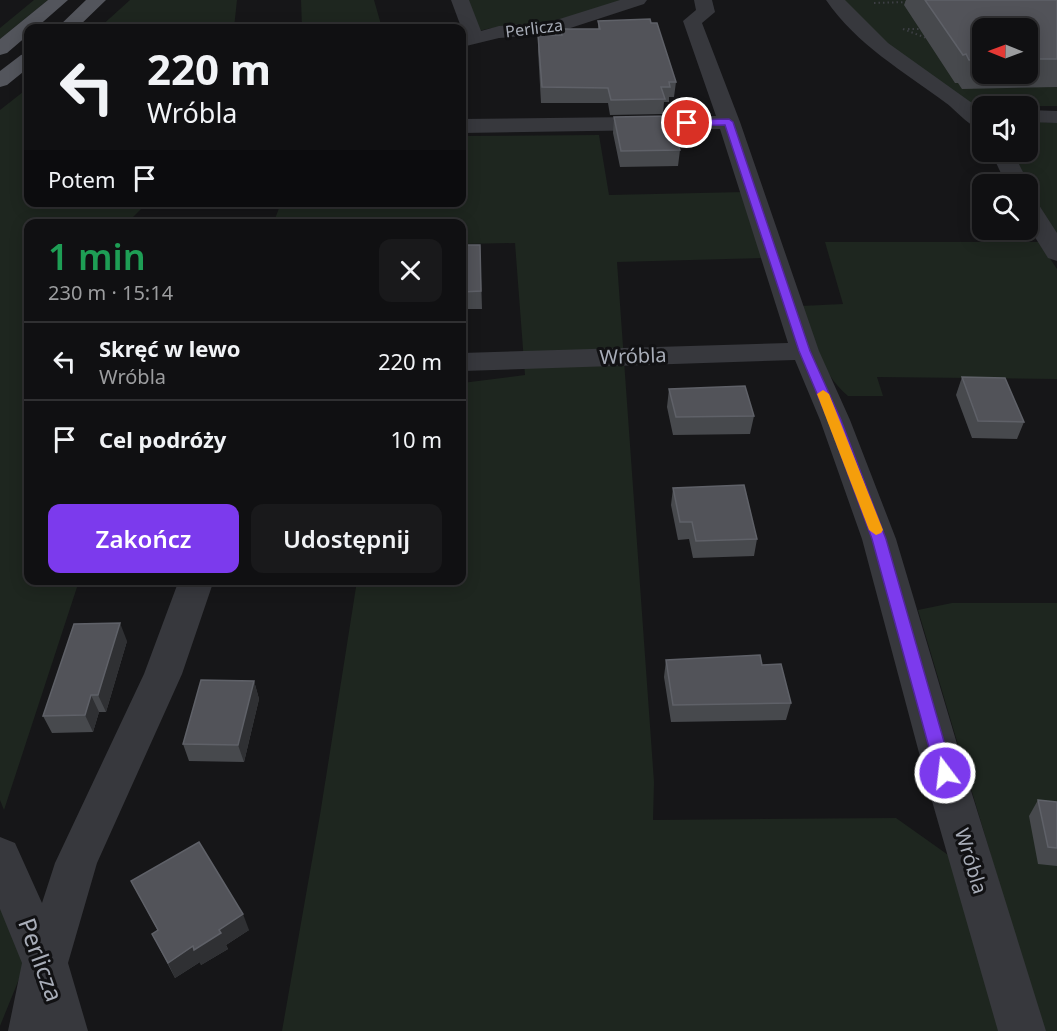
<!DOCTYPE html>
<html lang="pl">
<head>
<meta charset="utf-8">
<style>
  :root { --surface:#101012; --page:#19191b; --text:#f1f3f6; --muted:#9c9d9f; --line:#303032; --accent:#7c3aed }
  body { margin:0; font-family:"Noto Sans",sans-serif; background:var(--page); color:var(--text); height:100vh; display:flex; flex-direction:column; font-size:22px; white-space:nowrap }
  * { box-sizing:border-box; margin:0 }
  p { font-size:20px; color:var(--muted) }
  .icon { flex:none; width:33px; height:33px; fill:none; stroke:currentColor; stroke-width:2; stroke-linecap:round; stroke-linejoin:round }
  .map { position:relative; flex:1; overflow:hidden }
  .panel { position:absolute; left:24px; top:219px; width:442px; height:366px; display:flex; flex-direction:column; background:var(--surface); border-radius:12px; box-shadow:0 3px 15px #0003,0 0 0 2px var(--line) }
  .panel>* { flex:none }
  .banner { position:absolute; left:24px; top:24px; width:442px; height:183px; border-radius:12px; box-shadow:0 3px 15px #0003,0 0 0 2px var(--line); background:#101012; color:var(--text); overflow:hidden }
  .needle { width:39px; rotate:271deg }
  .fabs { position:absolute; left:972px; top:18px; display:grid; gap:12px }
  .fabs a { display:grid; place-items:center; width:66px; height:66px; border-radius:12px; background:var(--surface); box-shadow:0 3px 15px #0003,0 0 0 2px var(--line); font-size:30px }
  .pin { position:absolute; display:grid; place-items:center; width:51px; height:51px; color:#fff; margin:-26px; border:3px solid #fff; border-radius:50%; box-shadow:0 2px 6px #0007 }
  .me { position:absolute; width:66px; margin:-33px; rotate:345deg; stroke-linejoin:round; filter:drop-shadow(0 0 4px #0008) }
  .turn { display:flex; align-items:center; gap:21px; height:126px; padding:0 24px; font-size:27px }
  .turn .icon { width:78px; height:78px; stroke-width:2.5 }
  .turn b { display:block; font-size:42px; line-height:51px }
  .then { display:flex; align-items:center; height:57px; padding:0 24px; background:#0003; gap:12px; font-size:22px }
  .round { display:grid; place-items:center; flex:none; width:63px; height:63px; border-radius:12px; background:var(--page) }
  .head { display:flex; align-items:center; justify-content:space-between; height:102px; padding:0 24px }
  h1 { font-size:36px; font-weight:600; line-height:45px; color:#1e9e55 }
  .action { display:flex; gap:12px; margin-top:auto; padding:12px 24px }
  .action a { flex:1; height:69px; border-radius:12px; background:var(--accent); color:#fff; font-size:24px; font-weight:600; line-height:69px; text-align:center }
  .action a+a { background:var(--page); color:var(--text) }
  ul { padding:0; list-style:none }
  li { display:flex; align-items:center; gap:18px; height:78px; padding:0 24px; border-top:2px solid var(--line) }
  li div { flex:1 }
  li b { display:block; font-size:22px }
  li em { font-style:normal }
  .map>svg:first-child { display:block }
</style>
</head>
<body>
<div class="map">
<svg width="1057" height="1031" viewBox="0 0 1057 1031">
  <rect width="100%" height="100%" fill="#161618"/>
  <!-- green -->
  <path fill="#1e261f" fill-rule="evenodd" d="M 34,0 L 48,0 L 0,39 L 0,28 Z
    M 130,0 L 237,0 L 234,28 L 99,28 Z
    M 301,0 L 374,0 L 382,28 L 462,28 L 465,38 L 462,39 L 462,28 L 302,28 Z
    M 467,0 L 624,0 C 600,8 574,19 549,24 C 530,27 495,25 480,31 Z
    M 841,0 L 1057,0 L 1057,106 L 975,106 L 882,42 ZM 982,28 L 1028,28 L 1028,74 L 982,74 Z
    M 28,88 L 28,202 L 147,203 L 127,223 L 28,224 L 28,580 L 79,581 L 4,810 L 0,800 L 0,110 Z
    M 1028,121 L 1057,123 L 1057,238 L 1039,213 L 1021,168 L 1011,152 L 1028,152 Z
    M 599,135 L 609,195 L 745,192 L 765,258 L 617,262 L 654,782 L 653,820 L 896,818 L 951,857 L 1002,1031 L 282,1031 L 320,815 L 357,581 L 462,580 L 462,383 L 525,375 L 515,243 L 462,244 L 462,224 L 273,224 L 281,203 L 462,202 L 462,136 Z
    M 825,242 L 1039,242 L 1057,269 L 1057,379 L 877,377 L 883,396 L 848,396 C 821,373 812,338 801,306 L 843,304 Z
    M 952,603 L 1057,603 L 1057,1031 L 1043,1031 L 918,610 Z
    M 0,872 L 34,942 L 0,1026 Z"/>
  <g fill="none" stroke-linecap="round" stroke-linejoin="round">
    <!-- path -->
    <path stroke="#3d3f44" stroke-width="2" stroke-dasharray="1.5 3" stroke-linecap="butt" d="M 874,3 L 908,2
      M 903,29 L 929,39
      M 908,29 L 924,29"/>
    <!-- minor -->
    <path fill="#37383d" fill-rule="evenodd" d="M 451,0 L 469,0 L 481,31 L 499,26 L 550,22 L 620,0 L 647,0 L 644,4 L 552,34 L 499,38 L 462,47 L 464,35 Z
      M 694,0 L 712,0 L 715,12 L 702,23 L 740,122 L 819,351 L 850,420 L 896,539 L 972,794 L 1046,1031 L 998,1031 L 930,794 L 862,539 L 820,420 L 795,360 L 462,371 L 462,353 L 788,343 L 720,129 L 462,133 L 462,119 L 716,116 L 683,21 L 696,10 Z
      M 826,0 L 845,0 L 888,43 L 979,108 L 982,111 L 982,129 C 969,127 957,111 946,103 C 903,71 857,45 826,0 Z
      M 1028,110 L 1057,111 L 1057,123 L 1028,122 Z
      M 991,152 L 1013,152 L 1029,184 L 1028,186 L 1006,184 Z
      M 1028,200 L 1037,202 L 1057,233 L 1057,261 L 1048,258 L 1028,226 Z
      M 179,580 L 214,580 L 182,674 L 97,863 L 68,963 L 88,1031 L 8,1031 L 22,963 L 0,909 L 0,837 L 15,843 L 42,903 L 55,863 L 144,674 Z"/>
    <!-- major -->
    <path fill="#53555c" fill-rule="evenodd" d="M 48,0 L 68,0 L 36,28 L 28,28 L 28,35 L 7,53 L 0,55 L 0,39 Z
      M 86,0 L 106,0 L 77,28 L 57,28 Z
      M 28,53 L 28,68 L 7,85 L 0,87 L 0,71 L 21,55 Z"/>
  </g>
  <!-- wall -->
  <path fill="#47494d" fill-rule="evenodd" d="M 906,0 L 1057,0 L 1057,87 L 962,89 L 958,83 L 955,83 L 904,5 ZM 982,28 L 1028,28 L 1028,74 L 982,74 Z
    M 598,21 L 676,82 L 674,97 L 669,97 L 669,102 L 664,102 L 663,114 L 610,115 L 608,103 L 541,103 L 538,50 L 538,35 L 561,35 L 561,29 L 598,29 Z
    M 614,117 L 680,150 L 678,166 L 620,167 L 613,133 Z
    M 462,245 L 480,245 L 482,309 L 462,309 Z
    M 962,377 L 1024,422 L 1017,439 L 972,438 L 956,395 Z
    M 669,389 L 754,416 L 750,434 L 673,435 L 667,407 Z
    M 673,488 L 757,539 L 754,556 L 693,558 L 689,539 L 678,540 L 671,505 Z
    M 127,641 L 106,712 L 99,712 L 93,732 L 52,733 L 43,716 Z
    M 666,660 L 762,665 L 791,703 L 786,720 L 671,722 L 664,677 Z
    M 254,681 L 259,699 L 244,762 L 189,761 L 183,744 Z
    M 1038,800 L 1057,802 L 1057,866 L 1038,864 L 1029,816 Z
    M 131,881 L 249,930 L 226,945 L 228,949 L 201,965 L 200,962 L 175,978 L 152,934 L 158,931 Z"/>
  <!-- shaded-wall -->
  <path fill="#2f3033" d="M 120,623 L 127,641 L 106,712 L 98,695 Z
    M 254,681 L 259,699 L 244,762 L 238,745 Z
    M 91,695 L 99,712 L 93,732 L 85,715 Z
    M 243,914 L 249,930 L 226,945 L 228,949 L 201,965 L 200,962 L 175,978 L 168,963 Z"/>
  <!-- building -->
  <path fill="#525359" stroke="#5f6168" stroke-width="1.5" d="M 925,0 L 1057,0 L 1057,59 L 1028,59 L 1028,28 L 982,28 L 982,60 L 969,60 L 966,54 L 963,55 Z
    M 650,19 L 651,23 L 657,23 L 676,82 L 669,82 L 670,87 L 661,87 L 665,99 L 611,100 L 608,88 L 542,87 L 538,35 L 562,35 L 561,29 L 600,29 L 598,21 Z
    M 670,116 L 680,150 L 621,151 L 614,117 Z
    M 462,245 L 480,245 L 481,291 L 462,292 Z
    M 962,377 L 1005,378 L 1024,422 L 978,421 Z
    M 745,386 L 754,416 L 676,417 L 669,389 Z
    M 744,485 L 757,539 L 696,541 L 692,522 L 680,522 L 673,488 Z
    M 120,623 L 98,695 L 91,695 L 85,715 L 43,716 L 74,624 Z
    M 760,655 L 762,665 L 781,664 L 791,703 L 673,705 L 666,660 Z
    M 201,680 L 254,681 L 238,745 L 183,744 Z
    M 1038,800 L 1057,802 L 1057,848 L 1048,847 Z
    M 199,842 L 243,914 L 219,930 L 221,933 L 194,950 L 193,946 L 168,963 L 152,934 L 158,930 L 131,881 Z"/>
  <!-- route -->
  <path fill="#7c3aed" stroke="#51269a" stroke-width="1.5" d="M 729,119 L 733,122 L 810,351 L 841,420 L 886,539 L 953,773 L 950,778 L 945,780 L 939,778 L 936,773 L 872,539 L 828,420 L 799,351 L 725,125 L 687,126 L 682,123 L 687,120 Z"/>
  <!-- slow -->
  <path fill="#f59e0b" d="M 823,390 L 829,394 L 883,530 L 881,533 L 876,535 L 869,530 L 817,394 Z"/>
  <g text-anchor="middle" stroke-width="6" stroke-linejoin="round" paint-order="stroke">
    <!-- far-street labels -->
    <g font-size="16" fill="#a8adb8" stroke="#111113">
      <text transform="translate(534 28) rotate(-7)" y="6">Perlicza</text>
    </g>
    <!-- street labels -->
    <g font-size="20" fill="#a8adb8" stroke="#111113">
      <text transform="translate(633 356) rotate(-2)" y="7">Wróbla</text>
      <text transform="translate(971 861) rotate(73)" y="7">Wróbla</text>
    </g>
    <!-- near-street labels -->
    <g font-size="24" fill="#a8adb8" stroke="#111113">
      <text transform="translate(40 960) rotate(70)" y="8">Perlicza</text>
    </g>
  </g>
</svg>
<div class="fabs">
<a><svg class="needle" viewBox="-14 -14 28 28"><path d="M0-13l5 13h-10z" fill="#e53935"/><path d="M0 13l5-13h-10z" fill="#9c9d9f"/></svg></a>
<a><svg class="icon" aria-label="sound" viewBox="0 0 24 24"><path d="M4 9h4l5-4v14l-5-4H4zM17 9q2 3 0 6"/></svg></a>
<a><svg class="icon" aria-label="search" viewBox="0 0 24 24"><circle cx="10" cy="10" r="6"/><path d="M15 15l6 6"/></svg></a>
</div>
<div class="pin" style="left:687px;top:123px;background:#d93025"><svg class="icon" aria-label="arrive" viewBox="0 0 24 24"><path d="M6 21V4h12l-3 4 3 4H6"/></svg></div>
<svg class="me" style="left:945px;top:773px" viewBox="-20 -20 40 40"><circle r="17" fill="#7c3aed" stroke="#fff" stroke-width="3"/><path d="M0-11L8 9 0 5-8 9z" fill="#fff"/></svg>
<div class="banner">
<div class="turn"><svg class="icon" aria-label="left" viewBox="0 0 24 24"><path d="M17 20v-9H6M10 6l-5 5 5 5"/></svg><div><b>220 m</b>Wróbla</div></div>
<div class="then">Potem<svg class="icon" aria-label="arrive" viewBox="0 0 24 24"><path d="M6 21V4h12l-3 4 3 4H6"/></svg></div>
</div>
<section class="panel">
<div class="head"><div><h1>1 min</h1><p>230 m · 15:14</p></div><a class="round"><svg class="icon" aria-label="close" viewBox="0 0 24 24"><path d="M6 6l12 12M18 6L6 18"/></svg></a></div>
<ul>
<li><svg class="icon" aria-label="left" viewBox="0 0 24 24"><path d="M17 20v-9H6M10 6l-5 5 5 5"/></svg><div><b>Skręć w lewo</b><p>Wróbla</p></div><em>220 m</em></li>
<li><svg class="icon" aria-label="arrive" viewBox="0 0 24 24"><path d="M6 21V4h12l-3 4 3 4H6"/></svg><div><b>Cel podróży</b></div><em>10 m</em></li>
</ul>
<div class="action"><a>Zakończ</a><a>Udostępnij</a></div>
</section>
</div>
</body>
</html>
